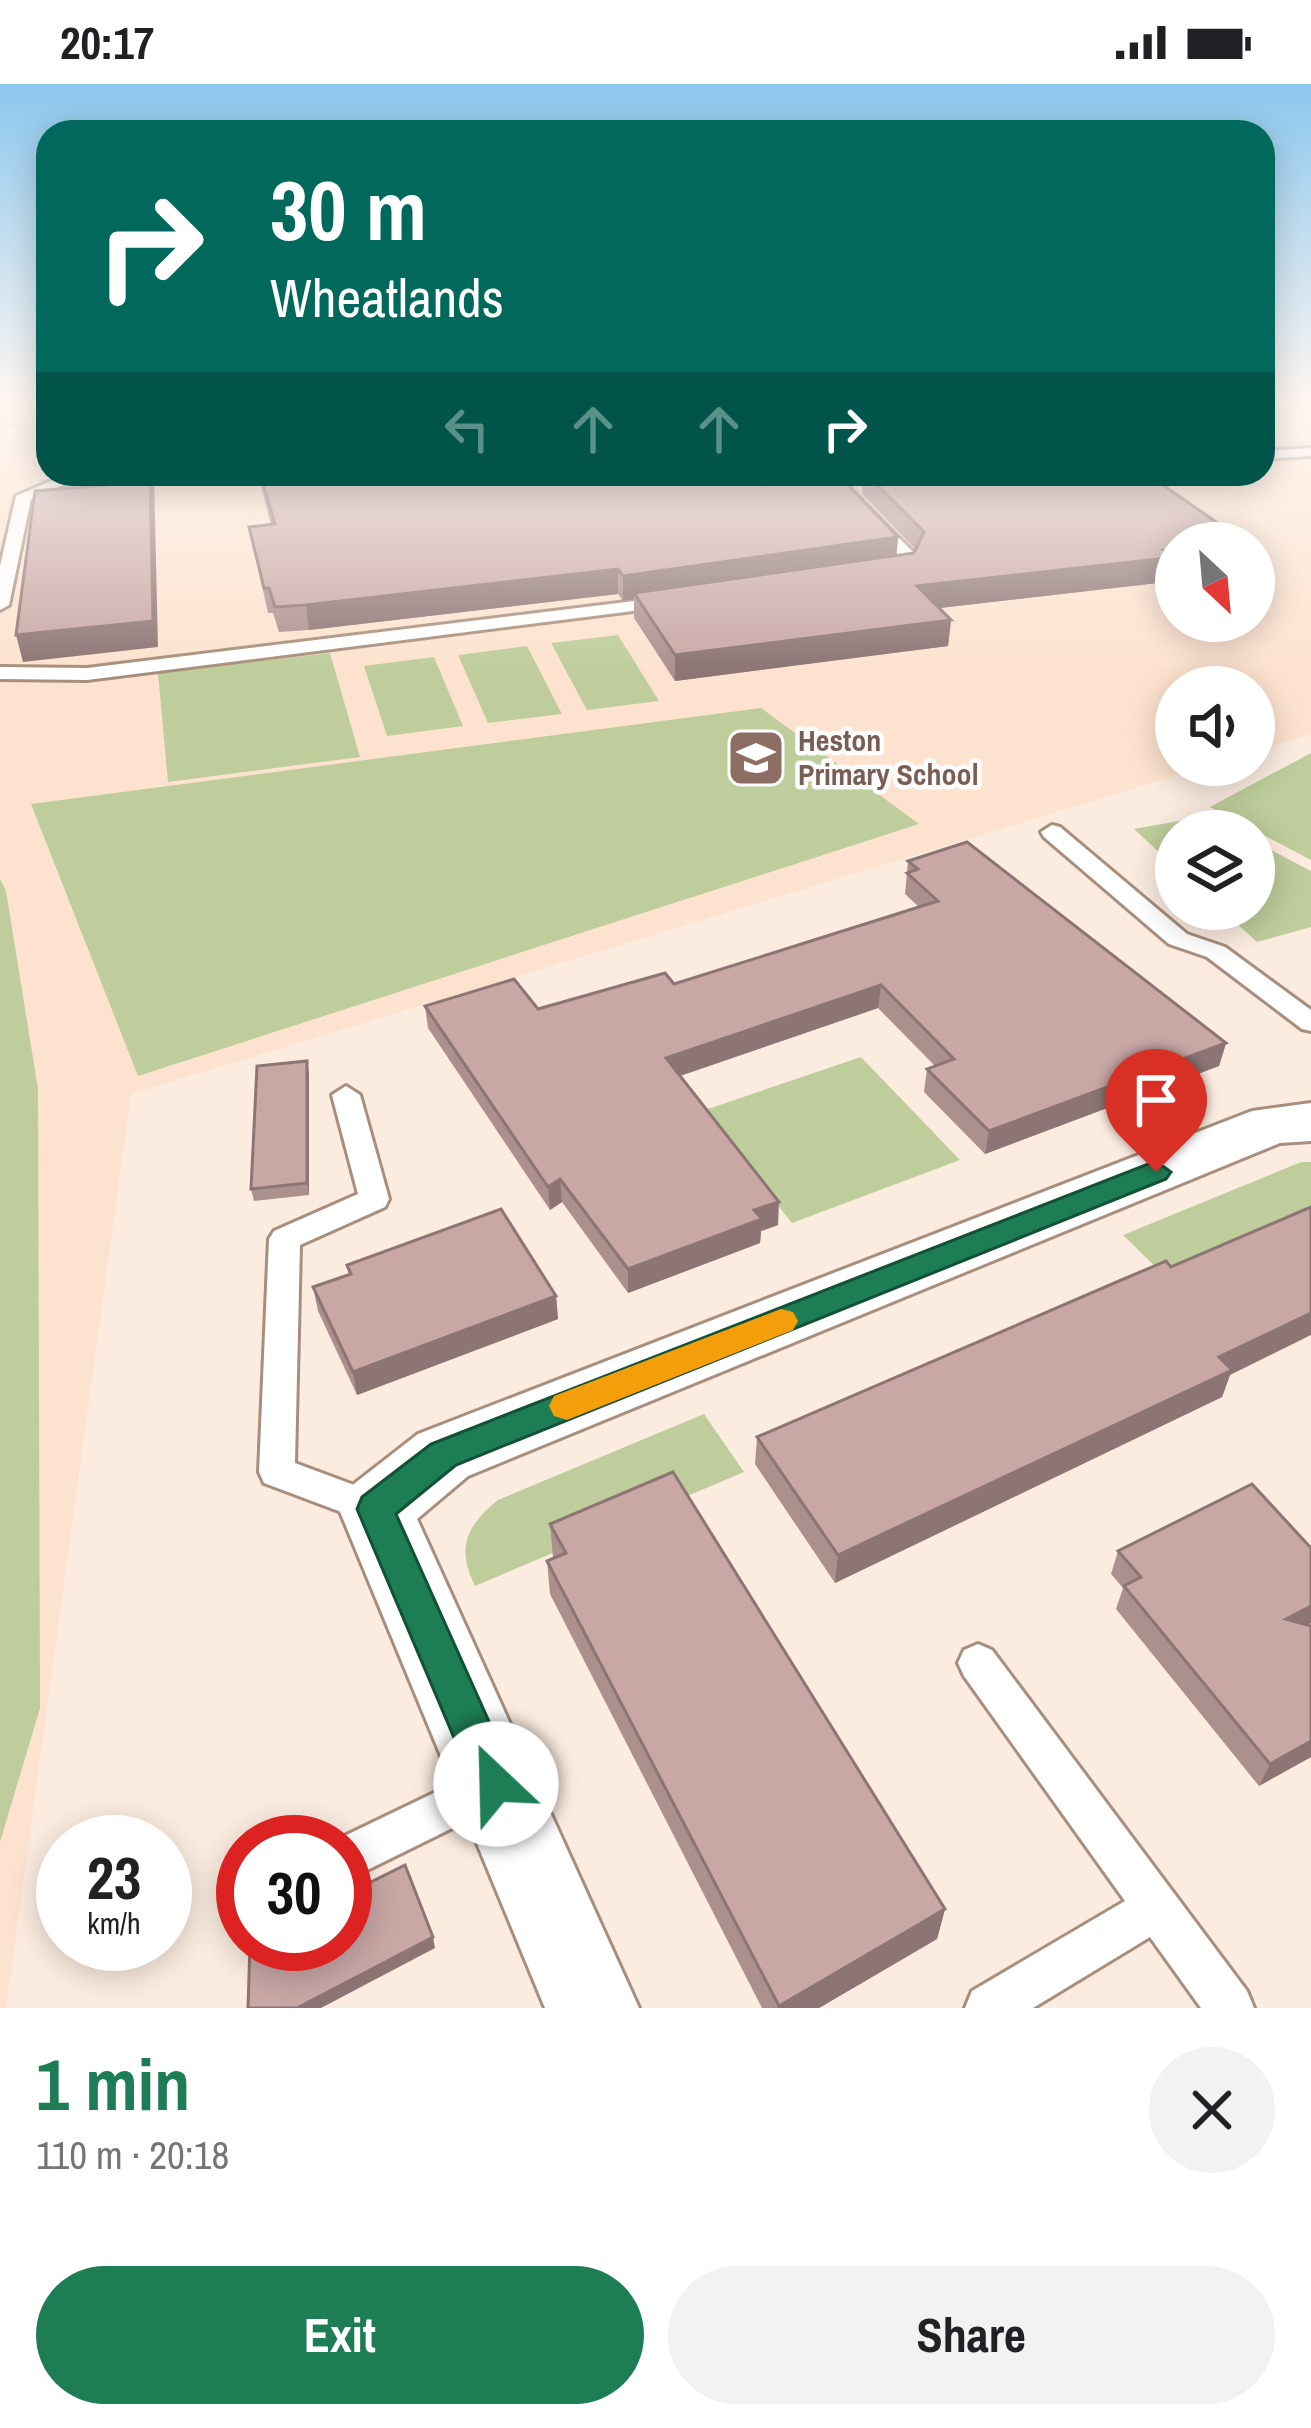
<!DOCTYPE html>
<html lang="en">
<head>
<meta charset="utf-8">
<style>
  :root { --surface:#fff; --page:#f2f2f2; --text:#202124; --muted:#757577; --accent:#1d7d54 }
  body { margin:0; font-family:"Archivo Narrow",sans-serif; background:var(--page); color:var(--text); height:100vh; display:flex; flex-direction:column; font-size:45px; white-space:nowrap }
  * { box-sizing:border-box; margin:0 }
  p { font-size:39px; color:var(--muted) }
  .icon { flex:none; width:66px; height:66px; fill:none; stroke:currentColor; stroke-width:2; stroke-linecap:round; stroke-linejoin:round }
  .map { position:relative; height:1924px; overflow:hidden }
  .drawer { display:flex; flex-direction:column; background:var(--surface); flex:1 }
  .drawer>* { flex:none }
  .top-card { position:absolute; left:36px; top:36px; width:1239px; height:366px; border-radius:36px; box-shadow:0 6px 30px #0003; background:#00695c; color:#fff; overflow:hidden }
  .needle { width:78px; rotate:154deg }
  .tools { position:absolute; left:1155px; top:438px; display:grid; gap:24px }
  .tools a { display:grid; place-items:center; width:120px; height:120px; border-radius:50%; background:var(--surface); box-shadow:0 6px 30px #0003; font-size:60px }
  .speed { position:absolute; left:36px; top:1731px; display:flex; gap:24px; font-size:60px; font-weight:700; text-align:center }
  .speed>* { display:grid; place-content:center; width:156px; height:156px; border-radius:50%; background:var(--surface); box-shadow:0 6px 30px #0003; line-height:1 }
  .speed small { font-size:30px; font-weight:400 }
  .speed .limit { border:18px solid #d22; background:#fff; color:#111 }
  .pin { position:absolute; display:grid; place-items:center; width:102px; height:102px; color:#fff; margin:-123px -51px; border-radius:50% 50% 50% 0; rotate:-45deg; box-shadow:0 0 12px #0007 }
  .pin .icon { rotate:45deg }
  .me { position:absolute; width:132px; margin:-66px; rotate:336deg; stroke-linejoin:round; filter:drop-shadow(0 0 9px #0008) }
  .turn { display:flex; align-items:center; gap:42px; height:252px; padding:0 36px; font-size:54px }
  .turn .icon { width:156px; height:156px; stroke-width:2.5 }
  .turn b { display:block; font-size:84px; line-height:102px }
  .lanes { display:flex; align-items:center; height:114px; padding:0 36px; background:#0003; justify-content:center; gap:60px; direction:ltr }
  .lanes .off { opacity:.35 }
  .round { display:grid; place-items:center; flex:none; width:126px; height:126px; border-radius:63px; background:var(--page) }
  .head { display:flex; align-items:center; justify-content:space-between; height:204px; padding:0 36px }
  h1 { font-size:72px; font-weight:800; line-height:90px; color:var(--accent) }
  .action { display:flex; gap:24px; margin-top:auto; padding:24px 36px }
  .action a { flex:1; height:138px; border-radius:72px; background:var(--accent); color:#fff; font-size:48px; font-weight:800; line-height:138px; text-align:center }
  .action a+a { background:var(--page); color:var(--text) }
  .status { display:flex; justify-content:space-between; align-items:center; height:84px; padding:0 60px; background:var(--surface); direction:ltr }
  .status svg { height:33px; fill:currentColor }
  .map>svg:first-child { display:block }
</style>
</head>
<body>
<div class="status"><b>20:17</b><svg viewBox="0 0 49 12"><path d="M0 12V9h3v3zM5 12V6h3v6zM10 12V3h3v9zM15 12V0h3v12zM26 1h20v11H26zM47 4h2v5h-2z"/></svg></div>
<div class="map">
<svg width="1311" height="1924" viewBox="0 0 1311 1924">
  <rect width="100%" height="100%" fill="#fcece0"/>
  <!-- built -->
  <path fill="#fde3cf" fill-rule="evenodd" d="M 1263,330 L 1311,335 L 1311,650 L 1254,668 L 1254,603 L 1176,603 L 1176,681 L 1211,681 L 131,1010 L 6,1924 L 0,1924 L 0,350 L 48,351 L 48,390 L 1263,390 ZM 1176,459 L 1254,459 L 1254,537 L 1176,537 Z"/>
  <!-- green -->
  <path fill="#becd9b" d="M 618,551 L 659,617 L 587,626 L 551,559 Z
    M 527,562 L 562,630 L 488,639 L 458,571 Z
    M 330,569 L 360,673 L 168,698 L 158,589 Z
    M 434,573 L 463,642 L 387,652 L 364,582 Z
    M 761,624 L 919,740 L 138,992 L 31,720 Z
    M 1311,669 L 1311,776 L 1210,723 Z
    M 1207,732 L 1235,747 L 1176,747 L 1176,784 L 1134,745 Z
    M 1254,757 L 1311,787 L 1311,843 L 1257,858 L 1221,825 L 1254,825 Z
    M 0,795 L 6,807 L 38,1005 L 40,1624 L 0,1758 Z
    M 861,973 L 960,1076 L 792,1139 L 702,1027 Z
    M 1301,1078 L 1311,1078 L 1311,1139 L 1172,1199 L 1123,1151 Z
    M 704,1330 L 744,1388 L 475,1502 C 456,1464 466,1442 498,1416 Z"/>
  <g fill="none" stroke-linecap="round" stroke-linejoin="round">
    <defs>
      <path id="service" d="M 1311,364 L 1311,372 L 1263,375 L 1263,367 Z
        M 67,390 L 89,390 L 31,415 L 9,521 L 0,526 L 0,482 L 16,412 Z
        M 820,390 L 836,390 L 916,471 L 911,489 L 883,493 L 883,485 L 898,482 L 901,476 Z
        M 667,513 L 673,514 L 673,522 L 87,596 L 0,595 L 0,583 L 87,584 Z
        M 1052,741 L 1060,743 L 1187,850 L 1225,863 L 1311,926 L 1311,947 L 1302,945 L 1207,873 L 1169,860 L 1044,753 L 1041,748 Z
        M 346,1002 L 360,1011 L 389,1115 L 385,1123 L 300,1161 L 295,1379 L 389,1414 L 394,1425 L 389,1436 L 376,1441 L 264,1399 L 259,1388 L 269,1155 L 274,1147 L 358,1110 L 332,1011 Z
        M 978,1560 L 992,1566 L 1247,1907 L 1254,1924 L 1201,1924 L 1150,1853 L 1033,1924 L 965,1924 L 972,1907 L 1125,1817 L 964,1592 L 958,1579 L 964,1566 Z
        M 492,1681 L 507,1687 L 513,1702 L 507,1717 L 345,1797 L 345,1758 L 332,1758 Z"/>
      <path id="minor" d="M 1311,1019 L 1311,1057 L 1280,1059 L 468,1392 L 417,1435 L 639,1924 L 545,1924 L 339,1425 L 350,1403 L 418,1350 L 1252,1027 Z"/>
      <path id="primary" d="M 1263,317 L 1311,317 L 1311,334 L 1263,330 Z
        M 0,318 L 48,325 L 48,345 L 0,338 Z"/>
    </defs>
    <!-- service casing -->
    <use href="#service" stroke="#a88f7d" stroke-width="6"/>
    <!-- minor casing -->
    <use href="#minor" stroke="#a88f7d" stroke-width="6"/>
    <!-- primary casing -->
    <use href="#primary" stroke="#d3d1cf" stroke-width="6"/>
    <!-- service -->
    <use href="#service" fill="#fff" fill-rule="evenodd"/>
    <!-- minor -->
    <use href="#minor" fill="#fff" fill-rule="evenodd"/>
    <!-- primary -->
    <use href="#primary" fill="#f7e5b5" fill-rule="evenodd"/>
  </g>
  <!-- wall -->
  <path fill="#ac908e" d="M 258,390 L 837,390 L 898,453 L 896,472 L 914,469 L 916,466 L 862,410 L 863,391 L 845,392 L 842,390 L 1149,390 L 1176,459 L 1176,492 L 1175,497 L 939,524 L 951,536 L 948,562 L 675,597 L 634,534 L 634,515 L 623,517 L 618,510 L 309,546 L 279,548 L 273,529 L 268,529 L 249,443 L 271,441 Z
    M 908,777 L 1226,959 L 1219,982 L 985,1070 L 924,1008 L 927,985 L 935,982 L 878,924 L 680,992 L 778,1141 L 761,1147 L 760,1159 L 628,1209 L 562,1118 L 550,1126 L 428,944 L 425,922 L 538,925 L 674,900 L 919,823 L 905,810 Z
    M 309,989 L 309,1111 L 254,1117 L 251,1105 Z
    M 347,1181 L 556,1212 L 558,1235 L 357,1311 L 318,1227 L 313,1203 L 349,1191 Z
    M 1230,1291 L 1222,1313 L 835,1499 L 755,1380 L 757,1353 Z
    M 550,1440 L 945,1825 L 937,1855 L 819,1924 L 762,1924 L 550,1510 L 547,1477 L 553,1474 Z
    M 1311,1464 L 1311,1539 L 1307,1541 L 1311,1542 L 1311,1673 L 1259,1702 L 1116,1525 L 1123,1504 L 1111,1490 L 1118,1467 Z"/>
  <!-- shaded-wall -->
  <path fill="#8c7574" d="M 150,390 L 154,390 L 158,563 L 23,578 L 16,551 Z
    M 898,453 L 896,477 L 634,509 L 634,515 L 623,517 L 623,492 Z
    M 1176,465 L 1175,497 L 914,527 L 917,502 Z
    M 618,485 L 618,510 L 309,546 L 306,521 Z
    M 951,536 L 948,562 L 675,597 L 675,571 Z
    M 881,901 L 878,924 L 665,997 L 666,974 Z
    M 1226,959 L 1219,982 L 985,1070 L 989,1047 Z
    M 307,977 L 309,989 L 309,1111 L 307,1099 Z
    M 560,1095 L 562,1118 L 550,1126 L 548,1103 Z
    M 779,1118 L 778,1141 L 761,1147 L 760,1159 L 628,1209 L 628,1185 L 754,1126 Z
    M 556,1212 L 558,1235 L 357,1311 L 353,1288 Z
    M 1311,1229 L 1311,1251 L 1230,1291 L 1222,1313 L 835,1499 L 838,1471 L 1219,1273 Z
    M 1311,1522 L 1311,1539 L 1276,1558 L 1286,1535 Z
    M 1311,1657 L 1311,1673 L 1259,1702 L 1270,1680 Z
    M 945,1825 L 937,1855 L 819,1924 L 778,1924 L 779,1922 Z
    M 433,1853 L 435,1864 L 321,1924 L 297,1924 Z"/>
  <!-- building -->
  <path fill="#c8a7a5" stroke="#8c7574" stroke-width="3" d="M 107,390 L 150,390 L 153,537 L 16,551 L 35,407 L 107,401 Z
    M 260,390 L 837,390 L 898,453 L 623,492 L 618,485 L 306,521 L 275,523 L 269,504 L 264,504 L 249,443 L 275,440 Z
    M 866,390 L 1147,390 L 1245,458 L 1176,459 L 1176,465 L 1165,466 L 1176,471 L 1176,473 L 917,502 L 951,536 L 675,571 L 634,509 L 914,469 L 924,448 Z
    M 967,758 L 1226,959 L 989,1047 L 927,985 L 954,975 L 881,901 L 666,974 L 779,1118 L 754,1126 L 762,1135 L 628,1185 L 560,1095 L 548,1103 L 425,922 L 514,895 L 538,925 L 665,889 L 674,900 L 938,817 L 907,789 L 918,785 L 908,777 Z
    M 307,977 L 307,1099 L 251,1105 L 257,982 Z
    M 1311,1123 L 1311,1229 L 1219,1273 L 1232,1286 L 838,1471 L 757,1353 L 1119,1197 L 1166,1177 L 1171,1183 Z
    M 501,1125 L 556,1212 L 353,1288 L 313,1203 L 351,1190 L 347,1181 Z
    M 673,1388 L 945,1825 L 779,1922 L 547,1477 L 566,1469 L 550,1440 Z
    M 1252,1400 L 1311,1464 L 1311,1522 L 1286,1535 L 1311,1542 L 1311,1657 L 1270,1680 L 1124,1502 L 1141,1493 L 1118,1467 Z
    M 405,1781 L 433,1853 L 297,1924 L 248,1924 L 250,1860 L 345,1860 L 345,1811 Z"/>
  <!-- sky -->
  <linearGradient id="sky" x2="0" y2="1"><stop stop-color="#8bc7ee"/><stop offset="0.54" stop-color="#fef6f1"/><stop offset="1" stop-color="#fef6f1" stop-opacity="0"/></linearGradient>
  <rect width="1311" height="587" fill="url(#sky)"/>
  <!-- route -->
  <path fill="#1d7d54" stroke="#135137" stroke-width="3" d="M 1156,1077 L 1171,1088 L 1166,1095 L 456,1381 L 396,1430 L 517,1700 L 511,1715 L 496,1722 L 480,1715 L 357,1425 L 362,1413 L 431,1360 Z"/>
  <!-- slow -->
  <path fill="#f59e0b" d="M 781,1225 L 793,1228 L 798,1237 L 793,1246 L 567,1336 L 554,1332 L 549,1322 L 554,1312 Z"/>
  <!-- icons -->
  <defs>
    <symbol id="school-square" viewBox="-11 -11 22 22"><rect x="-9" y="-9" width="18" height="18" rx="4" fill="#8d6e63" stroke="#fcfcfc"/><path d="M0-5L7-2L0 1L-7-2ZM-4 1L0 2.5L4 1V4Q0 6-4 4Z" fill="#fff"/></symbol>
  </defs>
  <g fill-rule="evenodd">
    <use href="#school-square" x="723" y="641" width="66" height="66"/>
  </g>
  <g text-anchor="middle" stroke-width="9" stroke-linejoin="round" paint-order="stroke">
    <!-- far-education labels -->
    <g font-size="30" font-weight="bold" fill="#785e54" stroke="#fcfcfc" text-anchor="start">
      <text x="798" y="667">Heston<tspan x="798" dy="34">Primary School</tspan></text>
    </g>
  </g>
</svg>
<div class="tools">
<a><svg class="needle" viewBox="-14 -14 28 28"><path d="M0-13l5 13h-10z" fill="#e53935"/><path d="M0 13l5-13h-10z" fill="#757577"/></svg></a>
<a><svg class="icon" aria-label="sound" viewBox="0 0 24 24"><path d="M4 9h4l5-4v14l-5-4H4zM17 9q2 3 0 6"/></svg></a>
<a><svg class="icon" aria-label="layers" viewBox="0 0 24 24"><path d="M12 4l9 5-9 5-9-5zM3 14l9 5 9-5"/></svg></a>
</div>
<div class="speed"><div>23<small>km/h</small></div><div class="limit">30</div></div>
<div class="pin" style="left:1156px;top:1088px;background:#d93025"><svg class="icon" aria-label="arrive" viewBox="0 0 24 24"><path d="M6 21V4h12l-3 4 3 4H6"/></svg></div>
<svg class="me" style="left:496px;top:1700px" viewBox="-20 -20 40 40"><circle r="19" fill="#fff"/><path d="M0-13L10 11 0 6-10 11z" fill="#1d7d54"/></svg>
<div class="top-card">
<div class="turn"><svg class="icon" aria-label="right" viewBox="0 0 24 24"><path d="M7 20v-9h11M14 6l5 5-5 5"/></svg><div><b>30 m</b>Wheatlands</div></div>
<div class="lanes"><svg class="icon off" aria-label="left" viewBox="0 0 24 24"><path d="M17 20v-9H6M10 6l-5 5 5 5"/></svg><svg class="icon off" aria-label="ahead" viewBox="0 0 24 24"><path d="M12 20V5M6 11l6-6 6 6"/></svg><svg class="icon off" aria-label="ahead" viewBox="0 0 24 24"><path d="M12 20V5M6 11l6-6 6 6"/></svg><svg class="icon" aria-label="right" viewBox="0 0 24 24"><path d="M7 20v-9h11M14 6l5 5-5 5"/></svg></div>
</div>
</div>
<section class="drawer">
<div class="head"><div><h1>1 min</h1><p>110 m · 20:18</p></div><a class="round"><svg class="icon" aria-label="close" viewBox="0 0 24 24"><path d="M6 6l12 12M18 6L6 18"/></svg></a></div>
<div class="action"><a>Exit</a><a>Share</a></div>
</section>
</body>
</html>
